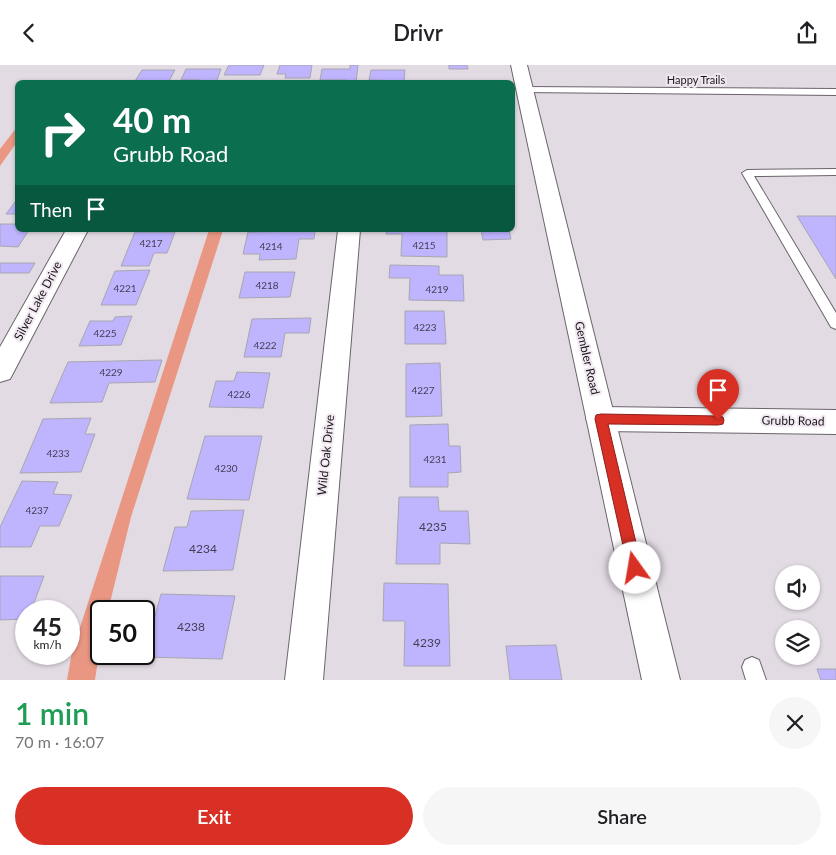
<!DOCTYPE html>
<html lang="en">
<head>
<meta charset="utf-8">
<style>
  :root { --surface:#fff; --page:#f6f6f6; --text:#202124; --muted:#757577; --accent:#d93025 }
  body { margin:0; font-family:Lato,sans-serif; background:var(--page); color:var(--text); height:100vh; display:flex; flex-direction:column; font-size:19px; white-space:nowrap }
  * { box-sizing:border-box; margin:0 }
  p { font-size:16px; color:var(--muted) }
  .icon { flex:none; width:28px; height:28px; fill:none; stroke:currentColor; stroke-width:2; stroke-linecap:round; stroke-linejoin:round }
  .map { position:relative; height:615px; overflow:hidden }
  .details { display:flex; flex-direction:column; background:var(--surface); flex:1 }
  .details>* { flex:none }
  .top-card { position:absolute; left:15px; top:15px; width:500px; height:152px; border-radius:8px; box-shadow:0 1px 4px #0004; background:#0b6e4f; color:#fff; overflow:hidden }
  .tools { position:absolute; left:775px; top:500px; display:grid; gap:10px }
  .tools a { display:grid; place-items:center; width:45px; height:45px; border-radius:50%; background:var(--surface); box-shadow:0 1px 4px #0004; font-size:25px }
  .speed { position:absolute; left:15px; top:535px; display:flex; gap:10px; font-size:25px; font-weight:700; text-align:center }
  .speed>* { display:grid; place-content:center; width:65px; height:65px; border-radius:50%; background:var(--surface); box-shadow:0 1px 4px #0004; line-height:1 }
  .speed small { font-size:12px; font-weight:400 }
  .speed .limit { border:2px solid #111; border-radius:8px; background:#fff; color:#111 }
  .pin { position:absolute; display:grid; place-items:center; width:42px; height:42px; color:#fff; margin:-51px -21px; border-radius:50% 50% 50% 0; rotate:-45deg; box-shadow:0 0 5px #0007 }
  .pin .icon { rotate:45deg }
  .me { position:absolute; width:55px; margin:-28px; rotate:347deg; stroke-linejoin:round; filter:drop-shadow(0 0 4px #0008) }
  .turn { display:flex; align-items:center; gap:18px; height:105px; padding:0 15px; font-size:22px }
  .turn .icon { width:65px; height:65px; stroke-width:2.5 }
  .turn b { display:block; font-size:35px; line-height:42px }
  .then { display:flex; align-items:center; height:48px; padding:0 15px; background:#0003; gap:10px; font-size:19px }
  .round { display:grid; place-items:center; flex:none; width:52px; height:52px; border-radius:26px; background:var(--page) }
  .summary { display:flex; align-items:center; justify-content:space-between; height:85px; padding:0 15px }
  h1 { font-size:30px; font-weight:600; line-height:38px; color:#1e9e55 }
  .action { display:flex; gap:10px; margin-top:auto; padding:10px 15px }
  .action a { flex:1; height:58px; border-radius:30px; background:var(--accent); color:#fff; font-size:20px; font-weight:600; line-height:58px; text-align:center }
  .action a+a { background:var(--page); color:var(--text) }
  header { display:flex; justify-content:space-between; align-items:center; height:65px; padding:0 15px; background:var(--surface); font-size:22px; font-weight:600 }
  .map>svg:first-child { display:block }
</style>
</head>
<body>
<header><svg class="icon" aria-label="back" viewBox="0 0 24 24"><path d="M15 5l-7 7 7 7"/></svg>Drivr<svg class="icon" aria-label="share" viewBox="0 0 24 24"><path d="M12 15V3M7 8l5-5 5 5M5 13v7h14v-7"/></svg></header>
<div class="map">
<svg width="836" height="615" viewBox="0 0 836 615">
  <rect width="100%" height="100%" fill="#e3dbe4"/>
  <!-- green -->
  <path fill="#e99783" d="M 17,62 L 17,77 L 0,101 L 0,84 Z
    M 209,165 L 223,165 L 131,452 L 108,546 L 101,546 L 101,574 L 95,615 L 67,615 L 72,587 Z"/>
  <!-- building -->
  <path fill="#bfb4fe" stroke="#a7a6b0" d="M 229,0 L 264,0 L 260,10 L 224,10 Z
    M 280,0 L 312,0 L 310,13 L 285,13 L 286,9 L 277,9 Z
    M 350,0 L 358,0 L 356,18 L 346,18 L 346,15 L 320,15 L 322,4 L 350,4 Z
    M 449,0 L 467,0 L 468,4 L 449,4 Z
    M 186,4 L 221,4 L 216,18 L 199,18 L 201,15 L 181,15 Z
    M 142,5 L 175,5 L 169,16 L 135,16 Z
    M 371,5 L 405,5 L 404,16 L 369,15 Z
    M 18,133 L 18,149 L 6,149 Z
    M 797,151 L 836,151 L 836,214 Z
    M 0,159 L 18,159 L 17,165 L 29,165 L 18,182 L 0,181 Z
    M 387,165 L 447,165 L 447,192 L 401,191 L 402,169 L 386,169 Z
    M 481,165 L 509,165 L 511,174 L 483,175 Z
    M 315,166 L 314,174 L 299,174 L 296,194 L 259,195 L 260,189 L 243,189 L 248,167 Z
    M 135,167 L 175,167 L 167,188 L 154,188 L 149,201 L 121,201 Z
    M 0,198 L 35,198 L 29,208 L 0,208 Z
    M 390,200 L 439,201 L 439,210 L 463,210 L 464,236 L 409,235 L 410,213 L 389,213 Z
    M 150,205 L 136,240 L 101,240 L 115,206 Z
    M 245,207 L 295,207 L 290,232 L 239,233 Z
    M 405,246 L 444,246 L 446,279 L 405,279 Z
    M 132,251 L 121,280 L 79,281 L 90,256 L 113,256 L 115,252 Z
    M 311,253 L 309,268 L 285,268 L 281,292 L 244,292 L 252,254 Z
    M 162,295 L 155,317 L 109,318 L 102,337 L 50,338 L 68,297 Z
    M 440,298 L 442,351 L 406,352 L 406,299 Z
    M 237,307 L 270,308 L 263,343 L 209,342 L 216,316 L 234,316 Z
    M 91,353 L 85,369 L 95,369 L 81,407 L 20,408 L 43,354 Z
    M 448,359 L 449,381 L 460,381 L 461,407 L 448,408 L 448,422 L 410,422 L 410,360 Z
    M 205,371 L 262,371 L 249,435 L 187,434 Z
    M 22,416 L 58,417 L 53,429 L 72,430 L 59,461 L 40,461 L 31,482 L 0,482 L 0,462 Z
    M 399,432 L 438,432 L 439,446 L 468,446 L 470,479 L 440,478 L 440,499 L 396,499 Z
    M 244,445 L 233,505 L 163,506 L 175,462 L 187,462 L 191,446 Z
    M 0,511 L 44,511 L 31,546 L 26,546 L 26,554 L 0,555 Z
    M 384,518 L 448,519 L 450,601 L 404,601 L 405,556 L 383,556 Z
    M 161,529 L 235,531 L 222,594 L 144,592 Z
    M 556,580 L 562,615 L 510,615 L 506,581 Z
    M 817,604 L 836,604 L 836,615 L 821,615 Z"/>
  <g fill="none" stroke-linecap="round" stroke-linejoin="round">
    <defs>
      <path id="service" d="M 525,22 L 836,24 L 836,30 L 522,27 L 522,23 Z
        M 836,104 L 836,110 L 754,111 L 836,248 L 836,264 L 831,262 L 742,108 L 747,105 Z
        M 752,592 L 759,595 L 766,615 L 746,615 L 742,602 L 745,595 Z"/>
      <path id="minor" d="M 66,165 L 88,165 L 10,314 L 0,317 L 0,282 Z
        M 338,165 L 360,165 L 323,615 L 285,615 Z
        M 601,342 L 836,345 L 836,369 L 601,366 L 591,362 L 586,354 L 591,346 Z"/>
      <path id="secondary" d="M 511,0 L 527,0 L 680,615 L 642,615 Z"/>
    </defs>
    <!-- service casing -->
    <use href="#service" stroke="#6b646b" stroke-width="2"/>
    <!-- minor casing -->
    <use href="#minor" stroke="#6b646b" stroke-width="2"/>
    <!-- secondary casing -->
    <use href="#secondary" stroke="#6b646b" stroke-width="2"/>
    <!-- service -->
    <use href="#service" fill="#fff" fill-rule="evenodd"/>
    <!-- minor -->
    <use href="#minor" fill="#fff" fill-rule="evenodd"/>
    <!-- secondary -->
    <use href="#secondary" fill="#fff" fill-rule="evenodd"/>
  </g>
  <!-- route -->
  <path fill="#d93025" stroke="#8d1f18" d="M 601,349 L 718,351 L 723,352 L 724,355 L 723,359 L 718,360 L 608,359 L 642,503 L 640,508 L 635,510 L 630,508 L 628,503 L 595,354 L 596,350 Z"/>
  <g text-anchor="middle" stroke-width="4" stroke-linejoin="round" paint-order="stroke">
    <!-- number labels -->
    <g font-size="10" fill="#443f54">
      <text x="151" y="182">4217</text>
      <text x="424" y="184">4215</text>
      <text x="271" y="185">4214</text>
      <text x="267" y="224">4218</text>
      <text x="125" y="227">4221</text>
      <text x="437" y="228">4219</text>
      <text x="425" y="266">4223</text>
      <text x="105" y="272">4225</text>
      <text x="265" y="284">4222</text>
      <text x="111" y="311">4229</text>
      <text x="423" y="329">4227</text>
      <text x="239" y="333">4226</text>
      <text x="58" y="392">4233</text>
      <text x="435" y="398">4231</text>
      <text x="226" y="407">4230</text>
      <text x="37" y="449">4237</text>
    </g>
    <!-- far-street labels -->
    <g font-size="11" fill="#1b181b" stroke="#f1e8f1">
      <text x="696" y="19">Happy Trails</text>
    </g>
    <!-- street labels -->
    <g font-size="12" fill="#1b181b" stroke="#f1e8f1">
      <text transform="translate(38 236) rotate(-62)" y="4">Silver Lake Drive</text>
      <text transform="translate(587 293) rotate(77)" y="4">Gembler Road</text>
      <text transform="translate(793 356) rotate(1)" y="4">Grubb Road</text>
      <text transform="translate(326 390) rotate(-84)" y="4">Wild Oak Drive</text>
    </g>
    <!-- near-number labels -->
    <g font-size="12" fill="#443f54">
      <text x="433" y="466">4235</text>
      <text x="203" y="488">4234</text>
      <text x="191" y="566">4238</text>
      <text x="427" y="582">4239</text>
    </g>
  </g>
</svg>
<div class="tools">
<a><svg class="icon" aria-label="sound" viewBox="0 0 24 24"><path d="M4 9h4l5-4v14l-5-4H4zM17 9q2 3 0 6"/></svg></a>
<a><svg class="icon" aria-label="layers" viewBox="0 0 24 24"><path d="M12 4l9 5-9 5-9-5zM3 14l9 5 9-5"/></svg></a>
</div>
<div class="speed"><div>45<small>km/h</small></div><div class="limit">50</div></div>
<div class="pin" style="left:718px;top:355px;background:#d93025"><svg class="icon" aria-label="arrive" viewBox="0 0 24 24"><path d="M6 21V4h12l-3 4 3 4H6"/></svg></div>
<svg class="me" style="left:635px;top:503px" viewBox="-20 -20 40 40"><circle r="19" fill="#fff"/><path d="M0-13L10 11 0 6-10 11z" fill="#d93025"/></svg>
<div class="top-card">
<div class="turn"><svg class="icon" aria-label="right" viewBox="0 0 24 24"><path d="M7 20v-9h11M14 6l5 5-5 5"/></svg><div><b>40 m</b>Grubb Road</div></div>
<div class="then">Then<svg class="icon" aria-label="arrive" viewBox="0 0 24 24"><path d="M6 21V4h12l-3 4 3 4H6"/></svg></div>
</div>
</div>
<section class="details">
<div class="summary"><div><h1>1 min</h1><p>70 m · 16:07</p></div><a class="round"><svg class="icon" aria-label="close" viewBox="0 0 24 24"><path d="M6 6l12 12M18 6L6 18"/></svg></a></div>
<div class="action"><a>Exit</a><a>Share</a></div>
</section>
</body>
</html>
